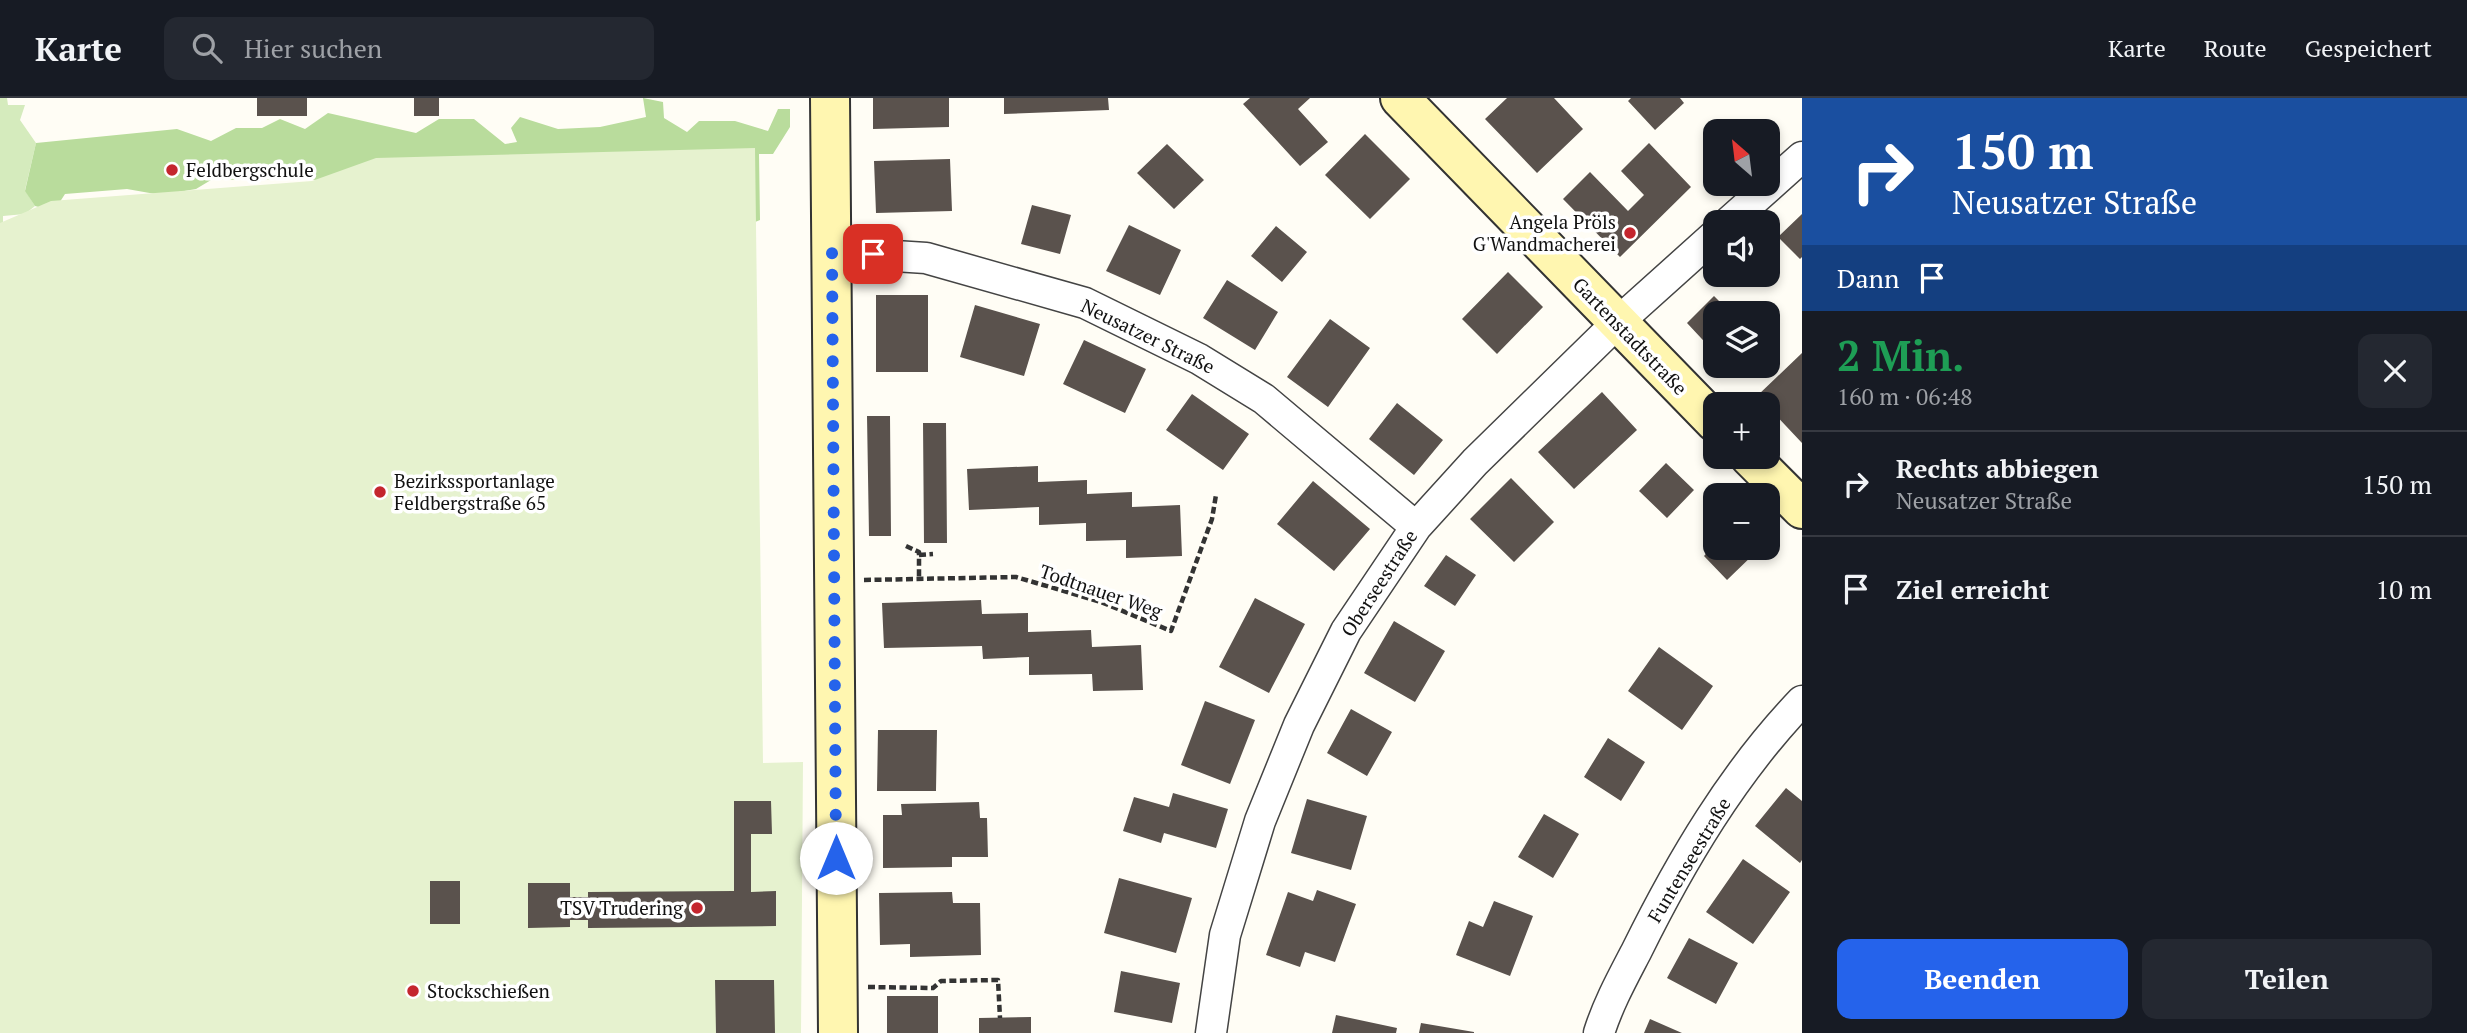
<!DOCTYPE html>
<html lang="de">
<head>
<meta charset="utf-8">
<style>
  :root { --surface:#171b24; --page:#242831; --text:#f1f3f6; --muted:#9ea1a6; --line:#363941; --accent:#2563eb }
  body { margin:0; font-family:"PT Serif",serif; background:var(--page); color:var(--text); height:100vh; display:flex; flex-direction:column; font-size:26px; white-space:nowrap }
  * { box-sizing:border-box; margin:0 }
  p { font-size:23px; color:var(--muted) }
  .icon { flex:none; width:38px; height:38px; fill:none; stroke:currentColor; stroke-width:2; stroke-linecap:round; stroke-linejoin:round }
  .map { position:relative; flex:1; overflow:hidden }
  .panel { display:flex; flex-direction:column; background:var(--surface); width:665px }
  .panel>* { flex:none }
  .guide { background:#1a4fa0; color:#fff; overflow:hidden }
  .needle { width:46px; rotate:332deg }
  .tools { position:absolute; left:1703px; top:21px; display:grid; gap:14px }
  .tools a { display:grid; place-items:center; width:77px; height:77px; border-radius:14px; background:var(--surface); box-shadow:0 4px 10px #0003; font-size:35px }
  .pin { position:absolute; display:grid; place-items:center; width:60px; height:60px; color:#fff; margin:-30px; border-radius:14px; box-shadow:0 4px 10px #0006 }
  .me { position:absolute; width:77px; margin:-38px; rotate:0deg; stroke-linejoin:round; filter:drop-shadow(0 0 5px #0008) }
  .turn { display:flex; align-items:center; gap:24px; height:147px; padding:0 35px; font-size:32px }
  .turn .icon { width:91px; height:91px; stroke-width:2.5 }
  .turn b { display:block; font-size:49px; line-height:60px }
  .then { display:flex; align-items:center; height:66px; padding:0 35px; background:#0003; gap:14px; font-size:26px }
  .round { display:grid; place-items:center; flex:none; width:74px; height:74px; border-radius:14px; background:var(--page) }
  .head { display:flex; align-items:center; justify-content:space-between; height:119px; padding:0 35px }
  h1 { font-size:42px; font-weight:700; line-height:52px; color:#1e9e55 }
  .action { display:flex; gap:14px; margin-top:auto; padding:14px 35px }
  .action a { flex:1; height:80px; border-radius:14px; background:var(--accent); color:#fff; font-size:28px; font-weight:700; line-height:80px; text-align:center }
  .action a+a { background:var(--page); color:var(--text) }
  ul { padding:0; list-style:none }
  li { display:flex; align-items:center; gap:21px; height:105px; padding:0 35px; border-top:2px solid var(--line) }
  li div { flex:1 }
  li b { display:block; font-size:26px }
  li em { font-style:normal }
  header { display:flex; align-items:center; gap:42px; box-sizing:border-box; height:98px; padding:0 35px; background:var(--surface); border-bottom:2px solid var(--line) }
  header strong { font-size:33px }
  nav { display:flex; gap:38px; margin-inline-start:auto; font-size:24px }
  .search { width:490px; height:63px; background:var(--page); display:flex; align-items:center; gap:18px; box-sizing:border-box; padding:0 24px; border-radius:14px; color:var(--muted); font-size:26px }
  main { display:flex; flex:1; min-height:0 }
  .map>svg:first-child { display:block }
</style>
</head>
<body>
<header>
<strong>Karte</strong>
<div class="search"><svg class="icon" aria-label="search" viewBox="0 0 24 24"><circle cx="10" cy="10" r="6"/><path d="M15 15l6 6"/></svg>Hier suchen</div>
<nav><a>Karte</a><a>Route</a><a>Gespeichert</a></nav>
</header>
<main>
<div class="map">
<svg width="1802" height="935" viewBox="0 0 1802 935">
  <rect width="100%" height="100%" fill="#fffdf5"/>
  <!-- green -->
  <path fill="#d5ebbd" d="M 0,0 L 7,0 L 8,7 L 25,7 L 20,22 L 36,45 L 25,92 L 35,108 L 25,116 L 3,118 L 3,125 L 0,125 Z"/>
  <!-- forest -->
  <path fill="#b9dc9c" d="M 643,0 L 663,4 L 664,20 L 687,34 L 699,23 L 735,23 L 768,33 L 778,11 L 790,11 L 790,29 L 773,56 L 759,56 L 760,122 L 738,131 L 307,81 L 211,82 L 196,91 L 161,97 L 127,91 L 65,96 L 54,113 L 35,108 L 25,93 L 36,45 L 177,31 L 211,43 L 236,30 L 262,30 L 280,21 L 305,31 L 328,15 L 416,35 L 439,21 L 474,21 L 505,46 L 517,44 L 511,30 L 520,19 L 558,31 L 600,29 L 646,19 Z"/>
  <!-- pitch -->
  <path fill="#e6f2cf" d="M 755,50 L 763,665 L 803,664 L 801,935 L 0,935 L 0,125 L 51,103 L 312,83 L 376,60 Z"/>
  <!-- building -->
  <path fill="#5a524d" d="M 257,0 L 307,0 L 307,18 L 257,18 Z
    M 414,0 L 439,0 L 439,18 L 414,18 Z
    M 873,0 L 949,0 L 949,29 L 873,31 Z
    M 1004,0 L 1108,0 L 1109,12 L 1004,16 Z
    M 1250,0 L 1310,0 L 1298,11 L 1328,44 L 1300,68 L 1243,6 Z
    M 1507,0 L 1554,0 L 1583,31 L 1537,75 L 1485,21 Z
    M 1631,0 L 1680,0 L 1684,5 L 1655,32 L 1628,3 Z
    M 1365,36 L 1410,81 L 1370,121 L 1325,77 Z
    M 1649,45 L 1691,89 L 1620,159 L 1563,101 L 1590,74 L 1628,113 L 1644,97 L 1621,73 Z
    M 1167,46 L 1204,82 L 1174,111 L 1137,75 Z
    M 950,61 L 952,113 L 876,115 L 874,63 Z
    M 1032,107 L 1071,117 L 1060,156 L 1021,146 Z
    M 1802,116 L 1802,159 L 1800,161 L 1778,139 Z
    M 1129,127 L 1181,152 L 1160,197 L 1106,173 Z
    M 1276,128 L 1307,154 L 1282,184 L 1251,158 Z
    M 1508,174 L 1543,209 L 1497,256 L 1462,221 Z
    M 1227,182 L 1278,214 L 1255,252 L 1203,220 Z
    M 876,197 L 928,197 L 928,274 L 876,274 Z
    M 1714,198 L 1731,215 L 1715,215 L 1715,255 L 1687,225 Z
    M 975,207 L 1040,226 L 1024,278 L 960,259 Z
    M 1330,221 L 1370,250 L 1328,309 L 1287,279 Z
    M 1084,242 L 1146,271 L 1125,315 L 1063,286 Z
    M 1802,255 L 1802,345 L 1768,309 L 1768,306 L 1757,298 Z
    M 1728,268 L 1748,268 L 1737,278 Z
    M 1602,294 L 1637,332 L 1574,391 L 1538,354 Z
    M 1192,296 L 1249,336 L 1223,372 L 1166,332 Z
    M 1397,305 L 1443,342 L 1414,377 L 1369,341 Z
    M 867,318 L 890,318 L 891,438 L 869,438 Z
    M 923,325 L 946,325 L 947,445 L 924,445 Z
    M 1666,365 L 1694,392 L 1667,420 L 1639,393 Z
    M 1038,368 L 1038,384 L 1087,382 L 1087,396 L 1132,394 L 1132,409 L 1180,407 L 1182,458 L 1126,460 L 1126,442 L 1086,443 L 1086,425 L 1039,427 L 1039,409 L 969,412 L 967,371 Z
    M 1511,380 L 1554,424 L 1514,464 L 1470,421 Z
    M 1313,383 L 1370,431 L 1334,473 L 1277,426 Z
    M 1715,446 L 1715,450 L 1754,450 L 1757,453 L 1727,482 L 1704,458 Z
    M 1446,457 L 1476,477 L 1455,508 L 1424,488 Z
    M 1255,500 L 1305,526 L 1269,595 L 1219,569 Z
    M 981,502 L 982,516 L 1028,515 L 1028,534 L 1091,532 L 1092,549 L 1141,547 L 1143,592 L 1093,593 L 1092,576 L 1029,577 L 1029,559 L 983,561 L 982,548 L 884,550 L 882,505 Z
    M 1394,523 L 1445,553 L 1415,604 L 1364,575 Z
    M 1659,549 L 1713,588 L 1682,632 L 1628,593 Z
    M 1205,603 L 1255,622 L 1230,686 L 1181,667 Z
    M 1351,611 L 1392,634 L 1367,678 L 1327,655 Z
    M 878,632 L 937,632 L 936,693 L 877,693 Z
    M 1608,640 L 1645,664 L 1621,703 L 1584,679 Z
    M 1786,690 L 1802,703 L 1802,762 L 1800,765 L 1755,728 Z
    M 1173,695 L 1228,711 L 1216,750 L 1164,735 L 1161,745 L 1123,733 L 1134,699 L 1169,709 Z
    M 1307,701 L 1367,718 L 1351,772 L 1291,755 Z
    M 734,703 L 771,703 L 772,736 L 751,736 L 751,794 L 776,793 L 776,828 L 588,830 L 588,822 L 570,822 L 570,829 L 528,830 L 528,785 L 570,785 L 570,799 L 588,799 L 588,794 L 734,793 Z
    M 979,704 L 980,720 L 987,720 L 988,759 L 952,759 L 952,769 L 883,770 L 883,717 L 902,717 L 901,706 Z
    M 1544,716 L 1579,736 L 1553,780 L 1518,759 Z
    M 1743,761 L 1790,794 L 1753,846 L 1706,814 Z
    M 1119,780 L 1192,800 L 1176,855 L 1104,835 Z
    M 430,783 L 460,783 L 460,826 L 430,826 Z
    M 1317,792 L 1356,806 L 1335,864 L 1305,854 L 1300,869 L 1266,857 L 1288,794 L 1313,803 Z
    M 952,794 L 953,805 L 980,805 L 981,857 L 910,859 L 910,846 L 880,847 L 879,795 Z
    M 1494,803 L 1533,818 L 1510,878 L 1456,857 L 1469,823 L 1483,829 Z
    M 1689,840 L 1738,865 L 1716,906 L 1667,880 Z
    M 1121,873 L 1180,885 L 1172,925 L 1114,914 Z
    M 715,882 L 774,882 L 775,935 L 716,935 Z
    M 887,898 L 938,898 L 938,935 L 887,935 Z
    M 1336,917 L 1397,930 L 1396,935 L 1332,935 Z
    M 1031,919 L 1031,935 L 979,935 L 979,920 Z
    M 1650,921 L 1682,935 L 1644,935 Z
    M 1421,925 L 1474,934 L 1474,935 L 1419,935 Z"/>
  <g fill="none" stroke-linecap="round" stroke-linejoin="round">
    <defs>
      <path id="street" d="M 1729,124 L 1802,59
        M 832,154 L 926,160 L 1085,205 L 1199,261 L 1264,301 L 1416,429
        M 1211,935 L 1225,837 L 1260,723 L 1299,627 L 1346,533 L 1416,429 L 1475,364 L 1617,225 L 1715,137
        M 1599,935 C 1608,906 1623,879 1637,852 C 1681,763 1733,675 1802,603"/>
      <path id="secondary" d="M 830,0 L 838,935
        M 1400,0 L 1715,324
        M 1750,359 L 1802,411"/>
    </defs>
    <!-- street casing -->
    <use href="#street" stroke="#444" stroke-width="33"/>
    <!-- secondary casing -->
    <use href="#secondary" stroke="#333" stroke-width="42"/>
    <!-- path -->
    <path stroke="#333" stroke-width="4.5" stroke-dasharray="7 3.5" stroke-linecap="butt" d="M 906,448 L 919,454 L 919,480
      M 919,457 L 933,456
      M 864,482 L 1016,479 L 1101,504 L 1171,533 L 1212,421 L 1216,397
      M 868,889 L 933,890 L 941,883 L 998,882 L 1000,920"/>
    <!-- street -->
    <use href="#street" stroke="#fff" stroke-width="30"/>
    <!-- secondary -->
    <use href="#secondary" stroke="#fff6b0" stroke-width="38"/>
  </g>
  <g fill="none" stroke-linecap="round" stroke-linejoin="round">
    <!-- route -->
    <path stroke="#2563eb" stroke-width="12" stroke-dasharray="0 21.6" d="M 836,760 L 832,153 L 873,156"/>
  </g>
  <!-- markers -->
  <g fill="#c4262e" stroke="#fff" stroke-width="2.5">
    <circle cx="172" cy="72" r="7"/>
    <circle cx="1630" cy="135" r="7"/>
    <circle cx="380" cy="394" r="7"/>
    <circle cx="697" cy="810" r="7"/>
    <circle cx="413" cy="893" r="7"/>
  </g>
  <g text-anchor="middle" stroke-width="7" stroke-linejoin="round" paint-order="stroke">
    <!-- poi labels -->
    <g font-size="19" fill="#111" stroke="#fff" text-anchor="start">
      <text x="186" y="79">Feldbergschule</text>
      <text x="1616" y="131" text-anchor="end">Angela Pröls<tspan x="1616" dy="22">G'Wandmacherei</tspan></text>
      <text x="394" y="390">Bezirkssportanlage<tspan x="394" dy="22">Feldbergstraße 65</tspan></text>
      <text x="683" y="817" text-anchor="end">TSV Trudering</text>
      <text x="427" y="900">Stockschießen</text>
    </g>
    <!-- street labels -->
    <g font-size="19" fill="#111" stroke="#fff">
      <text transform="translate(1148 238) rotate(26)" y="7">Neusatzer Straße</text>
      <text transform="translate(1630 238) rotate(46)" y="7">Gartenstadtstraße</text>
      <text transform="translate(1379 485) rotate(-57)" y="7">Oberseestraße</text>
      <text transform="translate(1101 493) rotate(19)" y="7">Todtnauer Weg</text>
      <text transform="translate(1689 762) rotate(-59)" y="7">Funtenseestraße</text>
    </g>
  </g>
</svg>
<div class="tools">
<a><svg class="needle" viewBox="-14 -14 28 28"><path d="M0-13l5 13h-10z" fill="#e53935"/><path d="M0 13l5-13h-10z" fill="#9ea1a6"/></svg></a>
<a><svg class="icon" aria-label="sound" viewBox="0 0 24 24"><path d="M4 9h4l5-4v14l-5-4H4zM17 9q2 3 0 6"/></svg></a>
<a><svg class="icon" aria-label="layers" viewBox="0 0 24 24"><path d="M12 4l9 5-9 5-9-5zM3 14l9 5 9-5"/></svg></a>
<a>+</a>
<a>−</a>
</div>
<div class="pin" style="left:873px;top:156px;background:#d93025"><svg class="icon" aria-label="arrive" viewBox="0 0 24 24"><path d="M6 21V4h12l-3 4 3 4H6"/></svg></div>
<svg class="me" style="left:836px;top:760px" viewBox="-20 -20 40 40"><circle r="19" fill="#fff"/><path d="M0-13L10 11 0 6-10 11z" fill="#2563eb"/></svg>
</div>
<section class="panel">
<div class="guide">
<div class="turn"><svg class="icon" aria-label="right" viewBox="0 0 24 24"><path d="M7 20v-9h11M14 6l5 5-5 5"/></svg><div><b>150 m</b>Neusatzer Straße</div></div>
<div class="then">Dann<svg class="icon" aria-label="arrive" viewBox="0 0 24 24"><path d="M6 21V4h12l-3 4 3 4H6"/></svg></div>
</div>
<div class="head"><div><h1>2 Min.</h1><p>160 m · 06:48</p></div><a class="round"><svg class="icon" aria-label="close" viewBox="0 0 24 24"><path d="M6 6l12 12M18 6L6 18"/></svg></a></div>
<ul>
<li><svg class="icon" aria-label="right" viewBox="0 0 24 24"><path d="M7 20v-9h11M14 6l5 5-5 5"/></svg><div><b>Rechts abbiegen</b><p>Neusatzer Straße</p></div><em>150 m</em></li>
<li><svg class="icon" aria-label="arrive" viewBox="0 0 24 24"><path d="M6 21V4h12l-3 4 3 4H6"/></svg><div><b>Ziel erreicht</b></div><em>10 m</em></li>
</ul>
<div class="action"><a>Beenden</a><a>Teilen</a></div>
</section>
</main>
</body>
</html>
